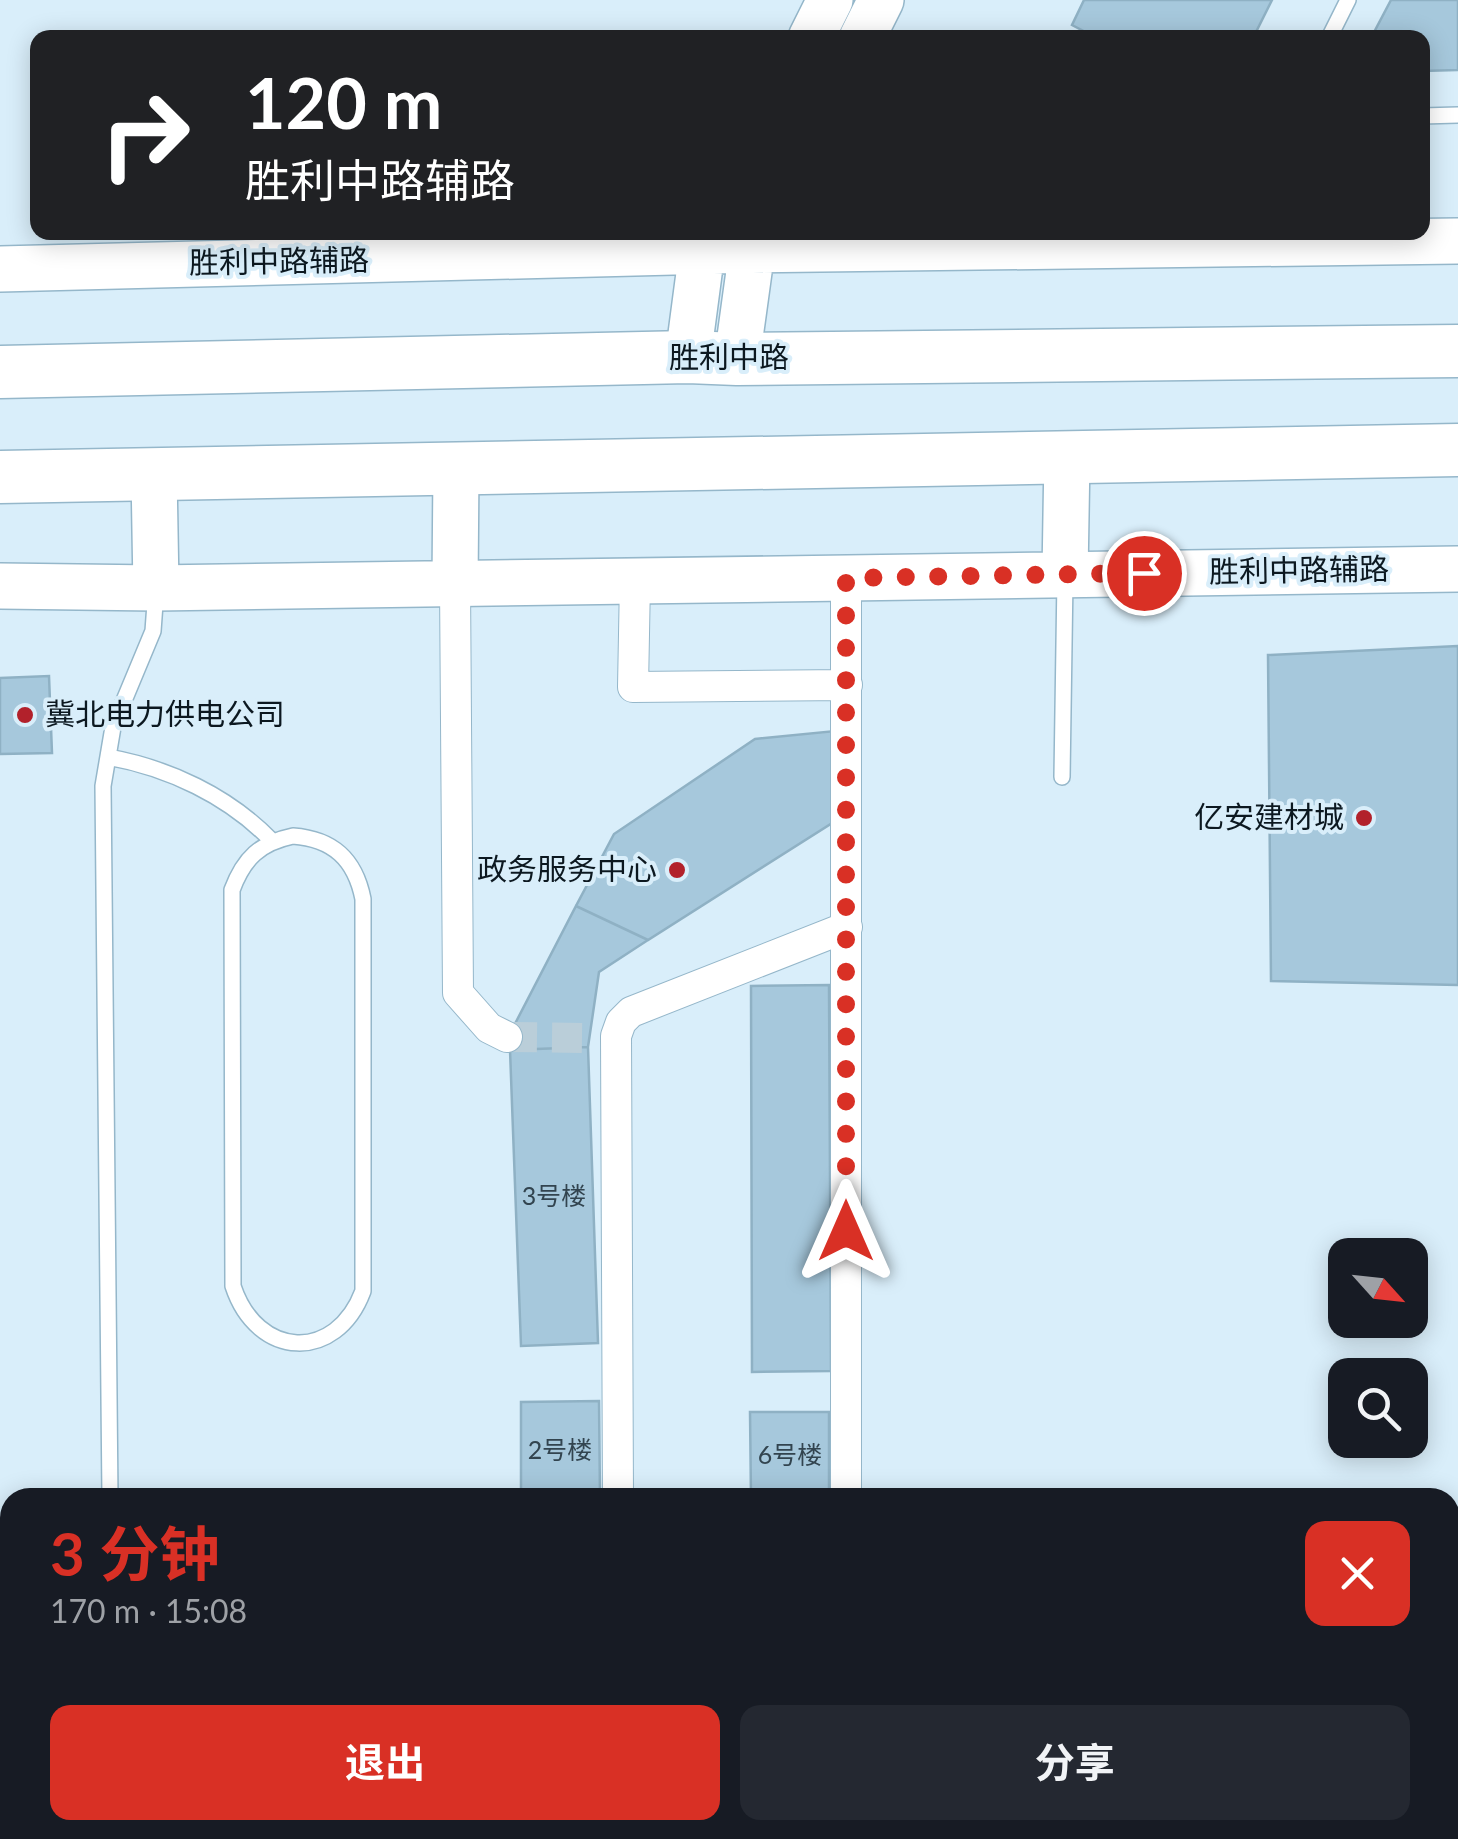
<!DOCTYPE html>
<html lang="zh">
<head>
<meta charset="utf-8">
<style>
  :root { --surface:#171b24; --page:#242831; --text:#f1f3f6; --muted:#9ea1a6; --accent:#d93025 }
  body { margin:0; font-family:Lato,"Noto Sans SC",sans-serif; background:var(--page); color:var(--text); height:100vh; display:flex; flex-direction:column; font-size:38px; white-space:nowrap }
  * { box-sizing:border-box; margin:0 }
  p { font-size:32px; color:var(--muted) }
  .icon { flex:none; width:55px; height:55px; fill:none; stroke:currentColor; stroke-width:2; stroke-linecap:round; stroke-linejoin:round }
  .map { position:relative; flex:1; overflow:hidden }
  .details { position:absolute; left:0px; top:1488px; width:1460px; height:352px; display:flex; flex-direction:column; background:var(--surface); border-radius:30px 30px 0 0; box-shadow:0 5px 25px #0003 }
  .details>* { flex:none }
  .guide { position:absolute; left:30px; top:30px; width:1400px; height:210px; border-radius:20px; box-shadow:0 5px 25px #0003; background:#202124; color:#fff; overflow:hidden }
  .needle { width:65px; rotate:117deg }
  .tools { position:absolute; left:1328px; top:1238px; display:grid; gap:20px }
  .tools a { display:grid; place-items:center; width:100px; height:100px; border-radius:20px; background:var(--surface); box-shadow:0 5px 25px #0003; font-size:50px }
  .pin { position:absolute; display:grid; place-items:center; width:85px; height:85px; color:#fff; margin:-42px; border:5px solid #fff; border-radius:50%; box-shadow:0 2px 10px #0007 }
  .me { position:absolute; width:110px; margin:-55px; rotate:0deg; stroke-linejoin:round; filter:drop-shadow(0 0 8px #0008) }
  .turn { display:flex; align-items:center; gap:35px; height:210px; padding:0 50px; font-size:45px }
  .turn .icon { width:130px; height:130px; stroke-width:2.5 }
  .turn b { display:block; font-size:70px; line-height:85px }
  .round { display:grid; place-items:center; flex:none; width:105px; height:105px; border-radius:20px; background:var(--page) }
  .summary { display:flex; align-items:center; justify-content:space-between; height:170px; padding:0 50px }
  h1 { font-size:60px; font-weight:700; line-height:75px; color:var(--accent) }
  .cta { display:flex; gap:20px; margin-top:auto; padding:20px 50px }
  .cta a { flex:1; height:115px; border-radius:20px; background:var(--accent); color:#fff; font-size:40px; font-weight:700; line-height:115px; text-align:center }
  .cta a+a { background:var(--page); color:var(--text) }
  .map>svg:first-child { display:block }
</style>
</head>
<body>
<div class="map">
<svg width="1458" height="1839" viewBox="0 0 1458 1839">
  <rect width="100%" height="100%" fill="#d9eefa"/>
  <!-- building -->
  <path fill="#a6c8dc" stroke="#8fb1c4" stroke-width="2.5" d="M 1084,0 L 1272,0 L 1253,38 L 1097,38 L 1072,25 Z
    M 1391,0 L 1458,0 L 1458,70 L 1422,71 L 1422,38 L 1371,38 Z
    M 1391,0 L 1458,0 L 1458,70 L 1422,71 L 1422,38 L 1371,38 Z
    M 1458,646 L 1458,985 L 1271,981 L 1268,655 Z
    M 49,676 L 52,753 L 0,754 L 0,678 Z
    M 835,731 L 840,818 L 648,940 L 576,906 L 614,834 L 755,739 Z
    M 576,906 L 648,940 L 599,972 L 588,1047 L 510,1050 L 504,1045 Z
    M 829,985 L 831,1371 L 752,1372 L 751,986 Z
    M 588,1047 L 598,1343 L 521,1346 L 510,1050 Z
    M 599,1401 L 600,1498 L 521,1498 L 521,1402 Z
    M 750,1412 L 829,1412 L 829,1498 L 751,1498 Z
    M 940,1830 L 999,1830 L 999,1839 L 940,1839 Z
    M 1071,1830 L 1159,1830 L 1159,1839 L 1071,1839 Z
    M 1277,1830 L 1318,1830 L 1336,1839 L 1272,1839 Z"/>
  <g fill="none" stroke-linecap="round" stroke-linejoin="round">
    <!-- minor-tunnel -->
    <path stroke="#baced9" stroke-width="30" stroke-dasharray="30 15" stroke-linecap="butt" d="M 507,1037 L 589,1038"/>
    <defs>
      <path id="service" d="M 1329,38 L 1348,0
        M 1422,116 L 1458,115
        M 108,757 C 169,768 228,796 271,840
        M 1062,777 L 1065,578
        M 293,836 C 333,839 355,859 363,899 L 363,1291 C 336,1363 257,1359 233,1286 L 232,890 C 244,858 260,843 293,836 Z
        M 110,1498 L 103,786 L 113,727 L 153,631 L 156,590
        M 113,1830 L 113,1839"/>
      <path id="minor" d="M 635,581 L 633,687 L 847,685
        M 455,584 L 458,993 L 489,1028 L 507,1037
        M 618,1498 L 616,1036 L 621,1022 L 631,1012 L 847,927
        M 846,1498 L 846,578
        M 619,1830 L 619,1839
        M 1343,1830 L 1361,1839
        M 844,1839 L 844,1830
        M 1014,1839 L 1014,1830
        M 1223,1839 L 1228,1830
        M 1427,1839 L 1458,1835"/>
      <path id="secondary" d="M 811,38 L 830,0
        M 862,38 L 881,0
        M 0,269 L 752,250 L 1458,241
        M 688,357 L 702,251 L 711,232
        M 737,359 L 752,250 L 761,232
        M 154,474 L 156,588
        M 1065,574 L 1067,457
        M 455,584 L 456,469
        M 0,586 L 156,588 L 1458,569"/>
      <path id="trunk" d="M 0,372 L 688,357 L 737,359 L 1458,351
        M 0,477 L 1458,450"/>
    </defs>
    <!-- service casing -->
    <use href="#service" stroke="#95b7ca" stroke-width="18"/>
    <!-- minor casing -->
    <use href="#minor" stroke="#95b7ca" stroke-width="32"/>
    <!-- secondary casing -->
    <use href="#secondary" stroke="#95b7ca" stroke-width="48"/>
    <!-- trunk casing -->
    <use href="#trunk" stroke="#95b7ca" stroke-width="55"/>
    <!-- service -->
    <use href="#service" stroke="#fff" stroke-width="15"/>
    <!-- minor -->
    <use href="#minor" stroke="#fff" stroke-width="30"/>
    <!-- secondary -->
    <use href="#secondary" stroke="#fff" stroke-width="45"/>
    <!-- trunk -->
    <use href="#trunk" stroke="#fff" stroke-width="52"/>
  </g>
  <g fill="none" stroke-linecap="round" stroke-linejoin="round">
    <!-- route -->
    <path stroke="#d93025" stroke-width="18" stroke-dasharray="0 32.4" d="M 846,1231 L 846,578 L 1144,573"/>
  </g>
  <!-- markers -->
  <g fill="#b2212b" stroke="#d9eefa" stroke-width="4">
    <circle cx="25" cy="715" r="10"/>
    <circle cx="1364" cy="818" r="10"/>
    <circle cx="677" cy="870" r="10"/>
  </g>
  <g text-anchor="middle" stroke-width="8" stroke-linejoin="round" paint-order="stroke">
    <!-- number labels -->
    <g font-size="25" fill="#32444f">
      <text x="554" y="1205">3号楼</text>
      <text x="560" y="1459">2号楼</text>
      <text x="790" y="1464">6号楼</text>
    </g>
    <!-- street labels -->
    <g font-size="30" fill="#0c1820" stroke="#d9eefa">
      <text transform="translate(279 262) rotate(-1)" y="10">胜利中路辅路</text>
      <text x="729" y="368">胜利中路</text>
      <text transform="translate(1299 571) rotate(-1)" y="10">胜利中路辅路</text>
    </g>
    <!-- poi labels -->
    <g font-size="30" fill="#0c1820" stroke="#d9eefa" text-anchor="end">
      <text x="45" y="725" text-anchor="start">冀北电力供电公司</text>
      <text x="1344" y="828">亿安建材城</text>
      <text x="657" y="880">政务服务中心</text>
    </g>
  </g>
</svg>
<div class="tools">
<a><svg class="needle" viewBox="-14 -14 28 28"><path d="M0-13l5 13h-10z" fill="#e53935"/><path d="M0 13l5-13h-10z" fill="#9ea1a6"/></svg></a>
<a><svg class="icon" aria-label="search" viewBox="0 0 24 24"><circle cx="10" cy="10" r="6"/><path d="M15 15l6 6"/></svg></a>
</div>
<div class="pin" style="left:1144px;top:573px;background:#d93025"><svg class="icon" aria-label="arrive" viewBox="0 0 24 24"><path d="M6 21V4h12l-3 4 3 4H6"/></svg></div>
<svg class="me" style="left:846px;top:1231px" viewBox="-20 -20 40 40"><path d="M0-17L14 15 0 8-14 15z" fill="#d93025" stroke="#fff" stroke-width="4"/></svg>
<div class="guide">
<div class="turn"><svg class="icon" aria-label="right" viewBox="0 0 24 24"><path d="M7 20v-9h11M14 6l5 5-5 5"/></svg><div><b>120 m</b>胜利中路辅路</div></div>
</div>
<section class="details">
<div class="summary"><div><h1>3 分钟</h1><p>170 m · 15:08</p></div><a class="round" style="background:#d93025;color:#fff"><svg class="icon" aria-label="close" viewBox="0 0 24 24"><path d="M6 6l12 12M18 6L6 18"/></svg></a></div>
<div class="cta"><a>退出</a><a>分享</a></div>
</section>
</div>
</body>
</html>
